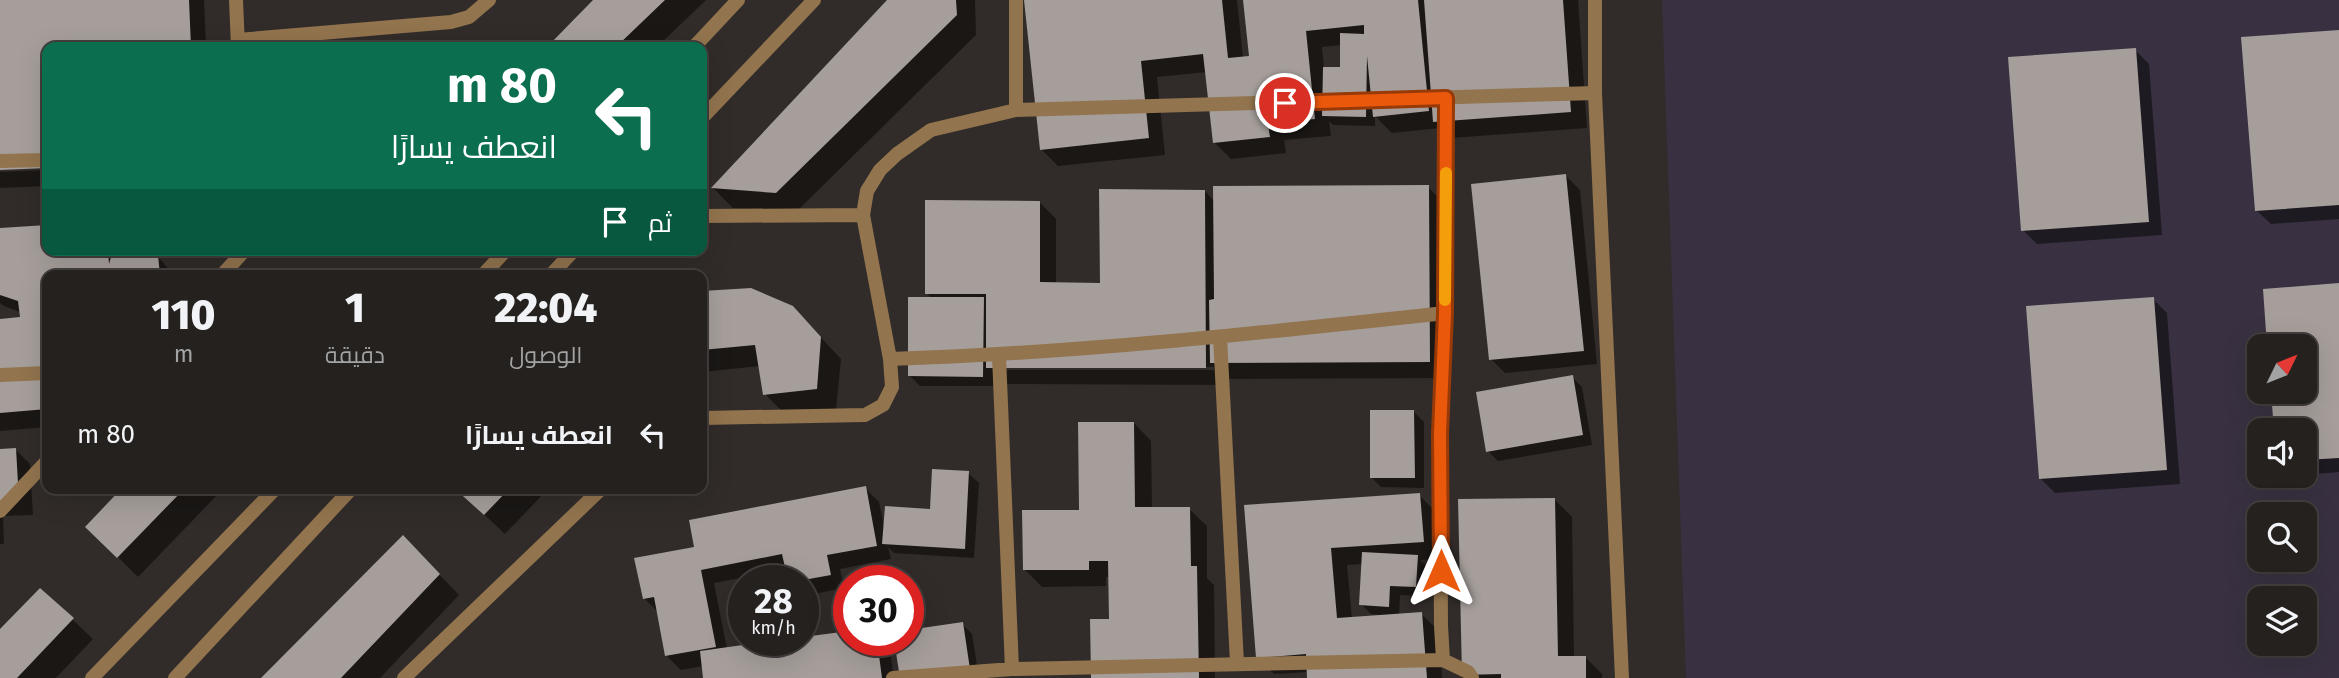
<!DOCTYPE html>
<html lang="ar">
<head>
<meta charset="utf-8">
<style>
  :root { --surface:#25211f; --page:#2d2928; --text:#f1f3f6; --muted:#a3a3a4; --line:#423e3d }
  body { margin:0; font-family:"Fira Sans",Cairo,sans-serif; background:var(--page); color:var(--text); direction:rtl; height:100vh; display:flex; flex-direction:column; font-size:26px; white-space:nowrap }
  * { box-sizing:border-box; margin:0 }
  p { font-size:23px; color:var(--muted) }
  .icon { flex:none; width:38px; height:38px; fill:none; stroke:currentColor; stroke-width:2; stroke-linecap:round; stroke-linejoin:round }
  .map { position:relative; flex:1; overflow:hidden; direction:ltr }
  .side { position:absolute; left:42px; top:270px; width:665px; height:224px; display:flex; flex-direction:column; background:var(--surface); border-radius:14px; box-shadow:0 7px 28px #0002,0 0 0 2px var(--line); direction:rtl }
  .side>* { flex:none }
  .guide { position:absolute; left:42px; top:42px; width:665px; height:214px; border-radius:14px; box-shadow:0 7px 28px #0002,0 0 0 2px var(--line); direction:rtl; background:#0b6e4f; color:#fff; overflow:hidden }
  .needle { width:46px; rotate:47deg }
  .tools { position:absolute; left:2247px; top:334px; display:grid; gap:14px }
  .tools a { display:grid; place-items:center; width:70px; height:70px; border-radius:14px; background:var(--surface); box-shadow:0 7px 28px #0002,0 0 0 2px var(--line); font-size:35px }
  .speed { position:absolute; left:728px; top:565px; display:flex; gap:14px; font-size:35px; font-weight:700; text-align:center }
  .speed>* { display:grid; place-content:center; width:91px; height:91px; border-radius:50%; background:var(--surface); box-shadow:0 7px 28px #0002,0 0 0 2px var(--line); line-height:1 }
  .speed small { font-size:18px; font-weight:400 }
  .speed .limit { border:10px solid #d22; background:#fff; color:#111 }
  .pin { position:absolute; display:grid; place-items:center; width:60px; height:60px; color:#fff; margin:-30px; border:4px solid #fff; border-radius:50%; box-shadow:0 2px 7px #0007 }
  .me { position:absolute; width:77px; margin:-38px; rotate:0deg; stroke-linejoin:round; filter:drop-shadow(0 0 5px #0008) }
  .turn { display:flex; align-items:center; gap:24px; height:147px; padding:0 35px; font-size:32px }
  .turn .icon { width:91px; height:91px; stroke-width:2.5 }
  .turn b { display:block; font-size:49px; line-height:60px }
  .then { display:flex; align-items:center; height:66px; padding:0 35px; background:#0003; gap:14px; font-size:26px }
  .eta { display:flex; justify-content:space-evenly; align-items:center; height:119px; text-align:center }
  .eta b { font-size:42px; font-weight:800; line-height:49px }
  ul { padding:0; list-style:none }
  li { display:flex; align-items:center; gap:21px; height:91px; padding:0 35px }
  li div { flex:1 }
  li b { display:block; font-size:26px }
  li em { font-style:normal }
  .map>svg:first-child { display:block }
</style>
</head>
<body>
<div class="map">
<svg width="2339" height="678" viewBox="0 0 2339 678">
  <rect width="100%" height="100%" fill="#312c29"/>
  <!-- industrial -->
  <path fill="#393141" fill-rule="evenodd" d="M 1662,0 L 2339,0 L 2339,678 L 1686,678 ZM 2259,346 L 2305,346 L 2305,392 L 2259,392 ZM 2259,430 L 2305,430 L 2305,476 L 2259,476 ZM 2259,514 L 2305,514 L 2305,560 L 2259,560 ZM 2259,598 L 2305,598 L 2305,644 L 2259,644 Z"/>
  <!-- shadow -->
  <path fill="#0007" fill-rule="evenodd" d="M 0,0 L 204,0 L 206,47 L 47,47 L 47,167 L 0,169 Z
    M 596,0 L 706,0 L 657,47 L 550,47 Z
    M 890,0 L 975,0 L 976,35 L 796,212 L 733,208 L 713,188 Z
    M 1026,0 L 1237,0 L 1243,58 L 1251,57 L 1245,0 L 1578,0 L 1587,128 L 1451,138 L 1441,128 L 1392,133 L 1375,116 L 1375,126 L 1333,125 L 1329,121 L 1331,136 L 1284,140 L 1286,153 L 1231,159 L 1214,142 L 1207,72 L 1157,77 L 1165,155 L 1058,166 L 1041,149 ZM 1342,45 L 1342,69 L 1324,69 L 1322,47 Z
    M 2339,32 L 2339,219 L 2271,224 L 2256,210 Z
    M 2135,50 L 2149,64 L 2162,235 L 2037,244 L 2023,230 Z
    M 47,170 L 47,186 L 0,188 L 0,172 Z
    M 1566,176 L 1580,190 L 1597,364 L 1505,373 L 1491,359 Z
    M 1428,187 L 1445,204 L 1447,378 L 1229,379 L 1222,385 L 1005,384 L 993,372 L 993,386 L 920,386 L 910,376 L 932,299 L 927,293 L 1039,202 L 1056,219 L 1056,284 L 1101,284 L 1205,191 L 1215,202 ZM 1003,366 L 1214,367 L 1214,370 L 1003,370 Z
    M 47,226 L 47,250 L 139,250 L 157,256 L 174,275 L 47,275 L 47,427 L 0,431 L 0,321 L 22,319 L 20,312 L 4,306 L 0,303 L 0,230 Z
    M 2339,285 L 2339,472 L 2305,475 L 2305,430 L 2276,430 L 2273,392 L 2305,392 L 2305,346 L 2269,346 L 2265,290 Z
    M 750,290 L 813,329 L 841,359 L 836,409 L 785,414 L 765,394 L 760,366 L 702,372 L 702,293 Z
    M 2153,299 L 2167,313 L 2180,484 L 2055,493 L 2041,479 Z
    M 1572,377 L 1582,387 L 1592,445 L 1498,461 L 1488,451 Z
    M 1414,412 L 1424,422 L 1424,488 L 1381,487 L 1371,477 Z
    M 1134,423 L 1151,441 L 1152,509 L 1189,509 L 1207,526 L 1207,578 L 1214,585 L 1215,678 L 1092,678 L 1110,621 L 1110,577 L 1106,577 L 1106,586 L 1042,587 L 1025,570 L 1080,511 Z
    M 0,450 L 16,450 L 30,464 L 33,515 L 3,516 L 4,544 L 0,544 Z
    M 968,473 L 979,483 L 974,558 L 894,553 L 888,547 L 891,559 L 840,569 L 844,588 L 804,596 L 803,581 L 789,581 L 787,569 L 714,583 L 727,649 L 849,640 L 886,640 L 889,644 L 894,678 L 705,678 L 704,666 L 681,670 L 667,656 L 659,613 L 644,598 L 696,548 L 865,488 L 879,502 L 884,526 L 931,510 Z
    M 124,488 L 224,488 L 138,577 L 108,547 Z
    M 456,488 L 549,488 L 505,534 Z
    M 1419,495 L 1436,512 L 1440,559 L 1420,560 L 1427,567 L 1425,596 L 1400,595 L 1399,616 L 1421,614 L 1439,631 L 1442,678 L 1309,678 L 1309,672 L 1274,674 L 1257,657 L 1246,506 ZM 1363,564 L 1361,604 L 1371,614 L 1380,615 L 1380,617 L 1352,619 L 1347,565 Z
    M 1555,500 L 1572,517 L 1574,658 L 1585,657 L 1602,674 L 1602,678 L 1467,678 Z
    M 403,537 L 459,595 L 380,678 L 264,678 Z
    M 41,590 L 93,639 L 56,678 L 0,678 L 0,632 Z
    M 962,624 L 972,634 L 979,678 L 908,640 Z"/>
  <!-- building -->
  <path fill="#a59e9b" d="M 0,0 L 189,0 L 191,47 L 47,47 L 47,168 L 0,170 Z
    M 593,0 L 665,0 L 616,47 L 547,47 Z
    M 887,0 L 956,0 L 957,15 L 776,193 L 711,188 Z
    M 1024,0 L 1222,0 L 1228,58 L 1249,56 L 1243,0 L 1418,0 L 1429,111 L 1373,117 L 1367,56 L 1366,117 L 1322,116 L 1323,67 L 1340,67 L 1340,33 L 1364,34 L 1364,25 L 1306,31 L 1315,119 L 1268,124 L 1270,137 L 1213,143 L 1203,54 L 1141,61 L 1149,138 L 1040,150 Z
    M 1424,0 L 1563,0 L 1571,112 L 1433,122 Z
    M 2339,30 L 2339,205 L 2255,211 L 2241,37 Z
    M 2136,48 L 2149,222 L 2021,231 L 2008,57 Z
    M 1566,174 L 1584,351 L 1489,360 L 1471,184 Z
    M 1429,185 L 1430,362 L 1210,363 L 1209,300 L 1214,299 L 1213,186 Z
    M 1099,189 L 1205,190 L 1206,368 L 986,368 L 986,294 L 925,294 L 925,200 L 1040,201 L 1040,282 L 1100,283 Z
    M 47,225 L 47,250 L 108,250 L 109,264 L 113,250 L 144,250 L 158,255 L 160,275 L 47,275 L 47,409 L 0,413 L 0,319 L 20,317 L 18,301 L 0,295 L 0,228 Z
    M 2339,283 L 2339,458 L 2305,460 L 2305,430 L 2274,430 L 2271,392 L 2305,392 L 2305,346 L 2267,346 L 2263,289 Z
    M 751,288 L 793,306 L 821,337 L 817,389 L 763,395 L 755,345 L 702,350 L 702,291 Z
    M 908,297 L 984,297 L 983,377 L 908,376 Z
    M 2154,297 L 2167,470 L 2039,479 L 2026,306 Z
    M 1573,375 L 1583,435 L 1486,452 L 1476,392 Z
    M 1370,410 L 1414,410 L 1415,478 L 1370,478 Z
    M 1078,422 L 1134,422 L 1135,507 L 1190,507 L 1191,566 L 1197,566 L 1199,678 L 1091,678 L 1090,619 L 1109,619 L 1108,561 L 1089,561 L 1089,570 L 1023,570 L 1022,510 L 1079,510 Z
    M 16,448 L 19,501 L 0,502 L 0,449 Z
    M 932,469 L 969,471 L 965,549 L 882,544 L 885,506 L 930,509 Z
    M 866,486 L 877,546 L 827,555 L 831,575 L 798,581 L 788,581 L 782,554 L 701,570 L 716,647 L 665,656 L 654,597 L 643,599 L 634,558 L 694,547 L 689,520 Z
    M 122,488 L 185,488 L 117,558 L 85,527 Z
    M 454,488 L 510,488 L 484,515 Z
    M 1420,493 L 1424,542 L 1331,548 L 1337,618 L 1422,612 L 1427,678 L 1307,678 L 1306,654 L 1256,658 L 1244,505 Z
    M 1555,498 L 1558,656 L 1586,656 L 1586,678 L 1501,678 L 1501,674 L 1462,675 L 1458,499 Z
    M 403,535 L 440,574 L 341,678 L 261,678 Z
    M 1362,552 L 1418,555 L 1416,587 L 1390,586 L 1389,607 L 1359,605 Z
    M 40,588 L 74,618 L 17,678 L 0,678 L 0,629 Z
    M 963,622 L 971,676 L 900,678 L 894,640 L 908,640 L 908,630 Z
    M 849,631 L 849,640 L 877,640 L 882,678 L 703,678 L 700,651 L 779,640 L 803,640 L 803,637 Z"/>
  <g fill="none" stroke-linecap="round" stroke-linejoin="round">
    <!-- minor -->
    <path stroke="#92744e" stroke-width="14" d="M 236,0 L 238,47
      M 1595,0 L 1595,93 L 1622,678
      M 238,40 L 451,22 L 469,17 L 489,0
      M 694,47 L 738,0
      M 1016,110 L 1595,93
      M 702,118 L 814,0
      M 0,161 L 47,160
      M 702,216 L 863,215 L 867,191 L 880,170 L 897,154 L 931,130 L 1016,110 L 1016,0
      M 222,275 L 245,250
      M 483,275 L 506,250
      M 551,275 L 574,250
      M 1220,337 L 1237,663
      M 999,356 L 1012,669
      M 890,359 C 1076,353 1260,333 1445,313 L 1446,98
      M 0,375 L 47,373
      M 702,418 L 865,415 L 883,405 L 892,387 L 890,359 L 863,215
      M 0,511 L 47,461
      M 1443,660 L 1441,626 L 1440,433 L 1445,313
      M 92,678 L 276,488
      M 175,678 L 352,488
      M 404,678 L 602,488
      M 893,678 L 1012,669 L 1443,660 L 1468,672 L 1472,678"/>
  </g>
  <g fill="none" stroke-linecap="round" stroke-linejoin="round">
    <defs>
      <path id="route" d="M 1285,103 L 1446,98 L 1445,313 L 1440,433 L 1441,571"/>
    </defs>
    <!-- route casing -->
    <use href="#route" stroke="#983908" stroke-width="18"/>
    <!-- route -->
    <use href="#route" stroke="#ea580c" stroke-width="12"/>
    <!-- slow -->
    <path stroke="#f59e0b" stroke-width="12" d="M 1445,300 L 1446,173"/>
  </g>
</svg>
<div class="tools">
<a><svg class="needle" viewBox="-14 -14 28 28"><path d="M0-13l5 13h-10z" fill="#e53935"/><path d="M0 13l5-13h-10z" fill="#a3a3a4"/></svg></a>
<a><svg class="icon" aria-label="sound" viewBox="0 0 24 24"><path d="M4 9h4l5-4v14l-5-4H4zM17 9q2 3 0 6"/></svg></a>
<a><svg class="icon" aria-label="search" viewBox="0 0 24 24"><circle cx="10" cy="10" r="6"/><path d="M15 15l6 6"/></svg></a>
<a><svg class="icon" aria-label="layers" viewBox="0 0 24 24"><path d="M12 4l9 5-9 5-9-5zM3 14l9 5 9-5"/></svg></a>
</div>
<div class="speed"><div>28<small>km/h</small></div><div class="limit">30</div></div>
<div class="pin" style="left:1285px;top:103px;background:#d93025"><svg class="icon" aria-label="arrive" viewBox="0 0 24 24"><path d="M6 21V4h12l-3 4 3 4H6"/></svg></div>
<svg class="me" style="left:1441px;top:571px" viewBox="-20 -20 40 40"><path d="M0-17L14 15 0 8-14 15z" fill="#ea580c" stroke="#fff" stroke-width="4"/></svg>
<div class="guide">
<div class="turn"><svg class="icon" aria-label="left" viewBox="0 0 24 24"><path d="M17 20v-9H6M10 6l-5 5 5 5"/></svg><div><b>80 m</b>انعطف يسارًا</div></div>
<div class="then">ثم<svg class="icon" aria-label="arrive" viewBox="0 0 24 24"><path d="M6 21V4h12l-3 4 3 4H6"/></svg></div>
</div>
<section class="side">
<div class="eta">
<div><b>22:04</b><p>الوصول</p></div>
<div><b>1</b><p>دقيقة</p></div>
<div><b>110</b><p>m</p></div>
</div>
<ul>
<li><svg class="icon" aria-label="left" viewBox="0 0 24 24"><path d="M17 20v-9H6M10 6l-5 5 5 5"/></svg><div><b>انعطف يسارًا</b></div><em>80 m</em></li>
</ul>
</section>
</div>
</body>
</html>
